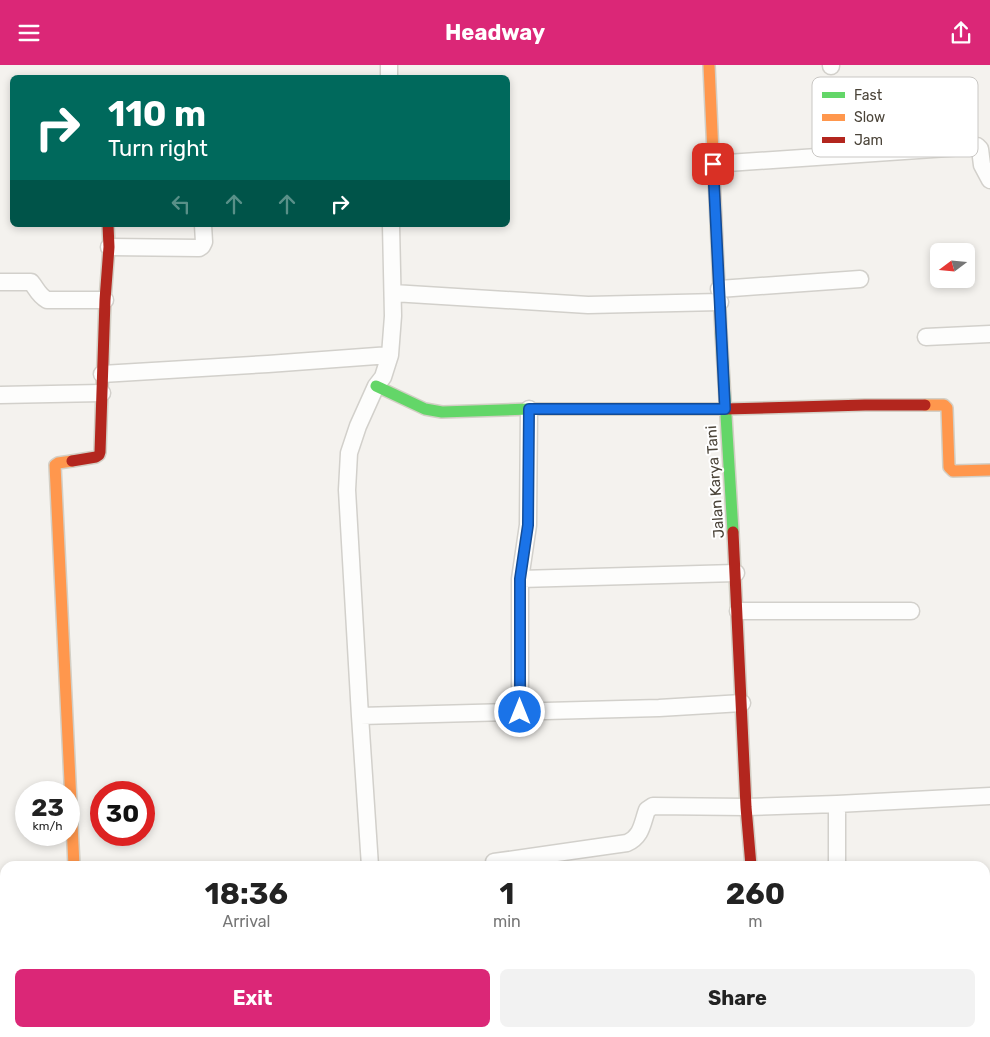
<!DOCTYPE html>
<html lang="en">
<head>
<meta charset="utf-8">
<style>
  :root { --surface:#fff; --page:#f2f2f2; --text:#222; --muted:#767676; --accent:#db2777 }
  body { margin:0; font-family:Rubik,sans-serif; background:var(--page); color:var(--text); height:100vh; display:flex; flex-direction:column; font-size:19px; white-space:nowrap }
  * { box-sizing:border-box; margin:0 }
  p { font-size:16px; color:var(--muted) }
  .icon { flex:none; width:28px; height:28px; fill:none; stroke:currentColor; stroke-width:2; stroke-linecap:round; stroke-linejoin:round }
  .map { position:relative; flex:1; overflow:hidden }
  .panel { position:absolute; left:0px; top:796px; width:990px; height:176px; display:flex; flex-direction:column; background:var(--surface); border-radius:15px 15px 0 0; box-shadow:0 2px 8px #0003 }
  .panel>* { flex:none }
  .hud { position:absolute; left:10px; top:10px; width:500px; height:152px; border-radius:8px; box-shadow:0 2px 8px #0003; background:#00695c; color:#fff; overflow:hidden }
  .needle { width:32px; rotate:254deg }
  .controls { position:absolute; left:930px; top:178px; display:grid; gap:10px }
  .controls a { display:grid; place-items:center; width:45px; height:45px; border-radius:8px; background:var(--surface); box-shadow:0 2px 8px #0003; font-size:25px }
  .speed { position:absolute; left:15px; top:716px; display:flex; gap:10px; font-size:25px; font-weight:700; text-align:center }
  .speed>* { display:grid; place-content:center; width:65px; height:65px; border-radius:50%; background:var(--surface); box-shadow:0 2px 8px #0003; line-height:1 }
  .speed small { font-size:12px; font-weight:400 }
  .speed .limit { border:8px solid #d22; background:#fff; color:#111 }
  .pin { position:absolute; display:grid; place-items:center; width:42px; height:42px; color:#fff; margin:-21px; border-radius:10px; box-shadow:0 2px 8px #0006 }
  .me { position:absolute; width:55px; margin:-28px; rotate:0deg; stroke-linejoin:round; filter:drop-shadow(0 0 4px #0008) }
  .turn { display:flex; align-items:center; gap:18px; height:105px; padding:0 15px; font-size:22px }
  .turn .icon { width:65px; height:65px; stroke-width:2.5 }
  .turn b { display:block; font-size:35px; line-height:42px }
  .lanes { display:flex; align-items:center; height:48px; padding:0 15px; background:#0003; justify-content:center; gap:25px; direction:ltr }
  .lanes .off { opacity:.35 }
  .eta { display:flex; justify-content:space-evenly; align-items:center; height:85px; text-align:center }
  .eta b { font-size:30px; font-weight:700; line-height:35px }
  .action { display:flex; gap:10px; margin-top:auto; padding:10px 15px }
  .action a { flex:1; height:58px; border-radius:8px; background:var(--accent); color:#fff; font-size:20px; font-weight:700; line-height:58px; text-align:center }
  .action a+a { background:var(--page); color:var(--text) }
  header { display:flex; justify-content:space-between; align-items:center; height:65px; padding:0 15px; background:var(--accent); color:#fff; font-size:22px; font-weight:700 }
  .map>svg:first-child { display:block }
</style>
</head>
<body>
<header><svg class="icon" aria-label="menu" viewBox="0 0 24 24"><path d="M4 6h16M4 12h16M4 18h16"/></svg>Headway<svg class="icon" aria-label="share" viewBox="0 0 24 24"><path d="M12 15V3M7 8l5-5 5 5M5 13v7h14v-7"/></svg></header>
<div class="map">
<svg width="990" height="972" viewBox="0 0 990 972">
  <rect width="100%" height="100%" fill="#f4f2ee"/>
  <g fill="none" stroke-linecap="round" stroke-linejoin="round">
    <defs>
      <path id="lane" d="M 179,968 L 179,972"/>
      <path id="street" d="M 389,0 L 389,12
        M 831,1 L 831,0
        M 713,99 L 977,81 L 980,84 L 982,100 L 990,115
        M 109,182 L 199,183 L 202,181 L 204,177 L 203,160
        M 0,217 L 31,217 C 37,224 38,230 47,235 L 105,235
        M 719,224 L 860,214
        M 393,228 L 588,240 L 720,237
        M 926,272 L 990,269
        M 102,309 L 268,299 L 390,290
        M 0,330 L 102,328
        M 520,514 L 736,508
        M 738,546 L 911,546
        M 520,647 L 520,514 L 528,460 L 529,344
        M 360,651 L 659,643 L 742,638
        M 837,739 L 837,801
        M 494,797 L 627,778 C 642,771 642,759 647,745 L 653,741 L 746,742 L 837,739 L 990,731
        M 370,801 L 360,651 L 347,425 L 349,388 L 358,361 L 376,321 L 383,312 L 390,290 L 393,251 L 391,160
        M 985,928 L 990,928
        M 383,968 L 383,972"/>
      <path id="fast" d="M 721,267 L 733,467
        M 376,321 L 425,344 L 442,347 L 529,344 L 624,344"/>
      <path id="slow" d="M 709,0 L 721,267
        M 925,340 L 944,340 L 947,343 L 949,402 L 953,406 L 990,405
        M 72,396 L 58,398 L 55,400 L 74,801"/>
      <path id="jam" d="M 624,344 L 725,344 L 865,340 L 925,340
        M 72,396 L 96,392 L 99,390 L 100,387 L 105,235 L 109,182 L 108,160
        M 733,467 L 746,742 L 751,801"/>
    </defs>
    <!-- lane casing -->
    <use href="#lane" stroke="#d2d0cb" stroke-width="10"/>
    <!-- street casing -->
    <use href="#street" stroke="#d2d0cb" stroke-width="19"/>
    <!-- fast casing -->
    <use href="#fast" stroke="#d3cfc5" stroke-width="14"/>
    <!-- slow casing -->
    <use href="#slow" stroke="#d3cfc5" stroke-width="14"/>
    <!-- jam casing -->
    <use href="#jam" stroke="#d3cfc5" stroke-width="14"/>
    <!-- lane -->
    <use href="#lane" stroke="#fdfdfc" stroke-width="8"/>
    <!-- street -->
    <use href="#street" stroke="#fdfdfc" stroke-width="16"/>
    <!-- fast -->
    <use href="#fast" stroke="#63d668" stroke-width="11"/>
    <!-- slow -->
    <use href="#slow" stroke="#ff974d" stroke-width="11"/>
    <!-- jam -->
    <use href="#jam" stroke="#b3261e" stroke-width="11"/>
  </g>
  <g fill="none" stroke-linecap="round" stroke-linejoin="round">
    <defs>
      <path id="route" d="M 520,647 L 520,514 L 528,460 L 529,344 L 725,344 L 713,99"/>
    </defs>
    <!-- route casing -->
    <use href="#route" stroke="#114b97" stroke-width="12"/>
    <!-- route -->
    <use href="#route" stroke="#1a73e8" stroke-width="9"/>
  </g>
  <g text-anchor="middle" stroke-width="4" stroke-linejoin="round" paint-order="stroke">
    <!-- street labels -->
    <g font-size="15" fill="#4b4439" stroke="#fff">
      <text transform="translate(715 417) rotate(-94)" y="5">Jalan Karya Tani</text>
    </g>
  </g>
  <!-- legend -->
  <rect x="812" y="12" width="166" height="80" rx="8" fill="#fff" stroke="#c9c7c4" stroke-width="1"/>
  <rect x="822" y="27" width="23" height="6" fill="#63d668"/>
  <rect x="822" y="49" width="23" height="7" fill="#ff974d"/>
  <rect x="822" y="72" width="23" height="6" fill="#b3261e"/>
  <g font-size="14" fill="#4b4439">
    <text x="854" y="35">Fast</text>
    <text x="854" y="57">Slow</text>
    <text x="854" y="80">Jam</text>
  </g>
</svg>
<div class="controls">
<a><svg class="needle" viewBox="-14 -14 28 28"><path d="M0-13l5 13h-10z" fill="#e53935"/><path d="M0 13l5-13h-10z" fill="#767676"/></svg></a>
</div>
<div class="speed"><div>23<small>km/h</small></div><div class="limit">30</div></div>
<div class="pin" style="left:713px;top:99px;background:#d93025"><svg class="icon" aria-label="arrive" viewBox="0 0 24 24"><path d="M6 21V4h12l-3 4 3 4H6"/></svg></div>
<svg class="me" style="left:520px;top:647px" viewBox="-20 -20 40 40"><circle r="17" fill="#1a73e8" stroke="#fff" stroke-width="3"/><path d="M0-11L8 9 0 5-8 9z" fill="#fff"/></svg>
<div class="hud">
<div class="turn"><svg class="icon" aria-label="right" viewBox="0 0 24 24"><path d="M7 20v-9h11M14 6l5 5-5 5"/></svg><div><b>110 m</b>Turn right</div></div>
<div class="lanes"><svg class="icon off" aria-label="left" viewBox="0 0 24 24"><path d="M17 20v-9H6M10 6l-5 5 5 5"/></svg><svg class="icon off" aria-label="ahead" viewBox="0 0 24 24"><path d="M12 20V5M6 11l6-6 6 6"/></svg><svg class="icon off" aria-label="ahead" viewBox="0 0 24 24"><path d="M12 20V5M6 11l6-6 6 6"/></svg><svg class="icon" aria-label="right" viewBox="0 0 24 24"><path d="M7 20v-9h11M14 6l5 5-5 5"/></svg></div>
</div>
<section class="panel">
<div class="eta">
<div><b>18:36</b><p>Arrival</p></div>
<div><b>1</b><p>min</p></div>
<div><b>260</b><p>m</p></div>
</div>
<div class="action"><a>Exit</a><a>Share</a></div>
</section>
</div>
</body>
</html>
